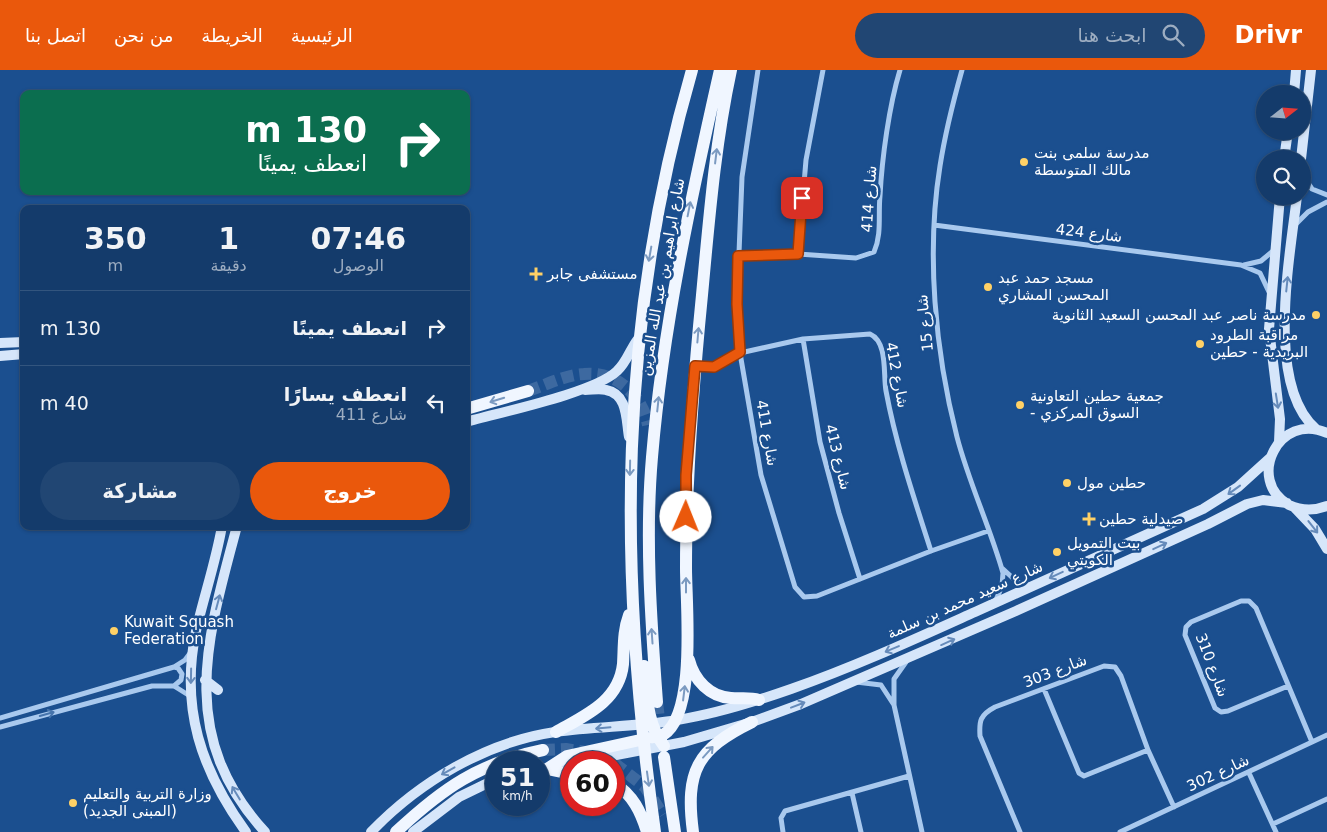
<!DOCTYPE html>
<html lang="ar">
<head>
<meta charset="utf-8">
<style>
  :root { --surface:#143b6b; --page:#214673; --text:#f1f3f6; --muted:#9dadc1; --line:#33557e; --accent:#ea580c }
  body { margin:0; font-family:"DejaVu Sans","Noto Sans Arabic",sans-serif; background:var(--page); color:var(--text); direction:rtl; height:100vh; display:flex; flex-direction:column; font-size:19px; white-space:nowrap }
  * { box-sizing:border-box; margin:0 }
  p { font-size:16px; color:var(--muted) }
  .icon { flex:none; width:28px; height:28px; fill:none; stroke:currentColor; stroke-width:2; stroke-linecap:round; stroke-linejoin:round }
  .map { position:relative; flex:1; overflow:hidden; direction:ltr }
  .panel { position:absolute; left:20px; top:135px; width:450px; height:325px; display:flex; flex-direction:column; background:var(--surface); border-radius:10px; box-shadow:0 1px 4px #0004,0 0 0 1px var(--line); direction:rtl }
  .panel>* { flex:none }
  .top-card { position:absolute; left:20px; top:20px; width:450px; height:105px; border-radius:10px; box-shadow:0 1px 4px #0004,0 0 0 1px var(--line); direction:rtl; background:#0b6e4f; color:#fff; overflow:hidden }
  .needle { width:32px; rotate:73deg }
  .fabs { position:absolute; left:1256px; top:15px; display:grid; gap:10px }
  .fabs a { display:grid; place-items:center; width:55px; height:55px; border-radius:50%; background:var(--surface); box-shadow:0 1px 4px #0004,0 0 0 1px var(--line); font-size:25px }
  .speed { position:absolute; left:485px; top:681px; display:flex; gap:10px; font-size:25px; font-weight:700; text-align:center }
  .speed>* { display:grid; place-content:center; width:65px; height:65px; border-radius:50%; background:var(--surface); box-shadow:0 1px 4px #0004,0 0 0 1px var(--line); line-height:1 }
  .speed small { font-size:12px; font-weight:400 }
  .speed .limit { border:8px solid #d22; background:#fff; color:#111 }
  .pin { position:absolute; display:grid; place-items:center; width:42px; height:42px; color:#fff; margin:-21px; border-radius:10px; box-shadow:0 2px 8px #0006 }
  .me { position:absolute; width:55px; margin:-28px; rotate:1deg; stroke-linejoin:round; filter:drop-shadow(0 0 4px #0008) }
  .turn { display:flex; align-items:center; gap:18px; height:105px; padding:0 20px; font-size:22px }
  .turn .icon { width:65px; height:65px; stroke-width:2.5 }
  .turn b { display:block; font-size:35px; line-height:42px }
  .eta { display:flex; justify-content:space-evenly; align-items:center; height:85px; text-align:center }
  .eta b { font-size:30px; font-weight:600; line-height:35px }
  .button { display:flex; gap:10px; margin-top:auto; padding:10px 20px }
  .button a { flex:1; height:58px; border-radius:30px; background:var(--accent); color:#fff; font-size:20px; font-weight:600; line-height:58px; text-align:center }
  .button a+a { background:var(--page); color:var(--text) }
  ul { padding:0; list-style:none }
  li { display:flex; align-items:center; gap:15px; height:75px; padding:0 20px; border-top:1px solid var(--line) }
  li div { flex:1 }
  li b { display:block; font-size:19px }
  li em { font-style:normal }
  header { display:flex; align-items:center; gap:30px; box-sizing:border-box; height:70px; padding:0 25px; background:var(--accent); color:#fff }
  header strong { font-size:24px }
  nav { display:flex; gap:28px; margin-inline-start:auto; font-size:18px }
  .search { width:350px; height:45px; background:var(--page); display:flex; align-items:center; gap:12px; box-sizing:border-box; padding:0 18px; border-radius:28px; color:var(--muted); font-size:19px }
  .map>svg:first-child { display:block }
</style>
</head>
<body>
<header>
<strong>Drivr</strong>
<div class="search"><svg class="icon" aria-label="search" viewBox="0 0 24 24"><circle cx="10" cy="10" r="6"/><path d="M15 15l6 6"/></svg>ابحث هنا</div>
<nav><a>الرئيسية</a><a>الخريطة</a><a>من نحن</a><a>اتصل بنا</a></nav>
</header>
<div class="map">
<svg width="1327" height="762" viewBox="0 0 1327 762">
  <rect width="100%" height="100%" fill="#1b4f8f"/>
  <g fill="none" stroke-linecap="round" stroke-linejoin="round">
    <!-- primary-tunnel -->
    <path stroke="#3d69a0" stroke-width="12" stroke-dasharray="12 6" stroke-linecap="butt" d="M 528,321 C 546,315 565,305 584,304 C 617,301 642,325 648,355
      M 657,632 L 661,665
      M 543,680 L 566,679 L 585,682
      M 614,693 L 645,717 L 663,745"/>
    <!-- street -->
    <path stroke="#a9c9ee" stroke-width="5" d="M 758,0 L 742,107 L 737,234 L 740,283 L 761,405 L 795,517 L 804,527 L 817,526 L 931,481 L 988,461
      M 962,0 C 953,32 945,64 940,96 C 926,183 935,281 957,367 C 969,413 990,457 1003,503 L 1002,516 L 996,530
      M 1302,104 L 1312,119 L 1327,125
      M 934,155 L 1241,195 L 1260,203 L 1269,222
      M 1295,155 L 1308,142 L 1327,132
      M 798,184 L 806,90 L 823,0
      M 738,186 L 798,184 L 856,188 L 874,182 C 882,164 878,145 880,126 C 882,88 889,36 900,0
      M 1244,195 L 1261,191 L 1274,180
      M 803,269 L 820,372 L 839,443 L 860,509
      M 697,297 L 714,297 L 740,283 L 803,269 L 870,264 C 888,272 883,304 886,321 C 896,375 914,428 931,481
      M 1003,499 L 1017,512 L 1031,515
      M 906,592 L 894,609 L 894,635 L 922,762
      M 174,597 L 178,598 L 182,604 L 181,610 L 174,616
      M 856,612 L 881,615 L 894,635
      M 1288,616 L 1228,641 L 1221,642 L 1215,638 L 1185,565 L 1186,557 L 1191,552 L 1241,531 L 1249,531 L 1256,538 L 1312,672
      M 1044,619 L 1079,703 L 1084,706 L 1148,680
      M 0,648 L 174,597 L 185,590 L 191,582
      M 0,657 L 152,616 L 174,616 L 190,626
      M 1249,703 L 1276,762
      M 852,723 L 861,762
      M 1273,754 L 1327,729
      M 783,762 L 781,748 L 785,741 L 909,706
      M 1020,762 L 980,666 C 979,651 980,645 995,637 L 1104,596 L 1115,597 L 1121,606 L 1148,680 L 1174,737
      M 1120,762 L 1327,665"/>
    <!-- secondary -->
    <path stroke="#d6e6fa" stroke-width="10" d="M 1294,24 L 1296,0
      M 1284,89 L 1288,61
      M 1301,89 L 1311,0
      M 1297,126 C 1290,187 1265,315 1316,359
      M 0,273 L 24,272
      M 0,286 L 24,284
      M 585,320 C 592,320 599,318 606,320 C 628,324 626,350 629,367
      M 466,352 C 501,342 594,323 617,301 C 627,292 630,279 638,269
      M 1327,363 C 1279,341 1245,410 1289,435 C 1302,441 1314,441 1327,436
      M 1279,372 L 1280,349 L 1269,259 L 1280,126
      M 1295,438 L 1315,459 L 1327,479
      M 222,456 C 216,491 204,526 196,561 C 180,638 201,700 246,762
      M 237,456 C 207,568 176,665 265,762
      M 205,610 L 218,620
      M 580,692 L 684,672 L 752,652 L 801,634 L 1016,541 L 1208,454 L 1247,434 L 1263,430 L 1287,433
      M 539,700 L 571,694
      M 371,762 C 419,712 486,672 555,662 C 596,656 637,657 677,650 C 716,644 754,632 791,619 C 854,597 915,569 975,542 C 1051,508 1127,474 1203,439 L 1238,417 L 1270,388
      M 413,762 L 459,727 L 496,709"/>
    <!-- primary -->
    <path stroke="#f0f6ff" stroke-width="12" d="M 466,339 L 528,321
      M 689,590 C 694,610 710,627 731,628 C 741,629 749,627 759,630
      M 644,596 C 647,624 646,653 664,676
      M 657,632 C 651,551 645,468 652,387 C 663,256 691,128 720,0
      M 556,662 C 584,646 619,632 623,594 C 624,577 623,561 629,545
      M 664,687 L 675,762
      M 547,699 L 567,686 L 663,665 C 697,644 686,535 686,498 C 686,406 693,316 702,225 C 709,150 715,74 731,0
      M 547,699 L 571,704
      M 614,713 C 633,725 641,742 647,762
      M 396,762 C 443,718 479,693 543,680
      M 655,762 C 618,500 618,256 692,0
      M 693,762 C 685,701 697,679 752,652"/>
  </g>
  <!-- one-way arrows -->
  <defs><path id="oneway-shaft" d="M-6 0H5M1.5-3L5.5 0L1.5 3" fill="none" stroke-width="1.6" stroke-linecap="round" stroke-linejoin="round" transform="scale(1.25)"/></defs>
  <g stroke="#7b9ac1">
    <use href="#oneway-shaft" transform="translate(716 86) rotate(-83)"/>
    <use href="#oneway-shaft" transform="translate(689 139) rotate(-79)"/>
    <use href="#oneway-shaft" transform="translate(650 184) rotate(100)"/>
    <use href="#oneway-shaft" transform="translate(698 265) rotate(-85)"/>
    <use href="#oneway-shaft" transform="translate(497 330) rotate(163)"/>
    <use href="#oneway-shaft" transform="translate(658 334) rotate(-84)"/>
    <use href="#oneway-shaft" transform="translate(630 398) rotate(91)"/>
    <use href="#oneway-shaft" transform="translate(686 515) rotate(-90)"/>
    <use href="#oneway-shaft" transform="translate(652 566) rotate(-94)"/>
    <use href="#oneway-shaft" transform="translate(684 623) rotate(-83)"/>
    <use href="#oneway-shaft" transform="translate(708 682) rotate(-48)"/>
    <use href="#oneway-shaft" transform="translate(648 709) rotate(82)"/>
  </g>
  <g stroke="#668bba">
    <use href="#oneway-shaft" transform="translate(1287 214) rotate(-84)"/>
    <use href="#oneway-shaft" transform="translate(1277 331) rotate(81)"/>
    <use href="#oneway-shaft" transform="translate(1234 420) rotate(144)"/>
    <use href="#oneway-shaft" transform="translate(1313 457) rotate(52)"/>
    <use href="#oneway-shaft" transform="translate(1160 476) rotate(-25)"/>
    <use href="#oneway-shaft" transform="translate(1056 505) rotate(155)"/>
    <use href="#oneway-shaft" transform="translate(218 532) rotate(-75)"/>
    <use href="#oneway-shaft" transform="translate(948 572) rotate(-24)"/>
    <use href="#oneway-shaft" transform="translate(892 579) rotate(157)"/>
    <use href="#oneway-shaft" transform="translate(191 606) rotate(91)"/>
    <use href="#oneway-shaft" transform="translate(798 635) rotate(-21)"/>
    <use href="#oneway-shaft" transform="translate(603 658) rotate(175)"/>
    <use href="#oneway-shaft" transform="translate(448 701) rotate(151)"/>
    <use href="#oneway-shaft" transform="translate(236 723) rotate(-121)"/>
  </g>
  <use stroke="#4674ac" href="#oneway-shaft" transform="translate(47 644) rotate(-16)"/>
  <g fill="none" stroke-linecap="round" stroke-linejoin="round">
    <defs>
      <path id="route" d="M 686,447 L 686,405 L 695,296 L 714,297 L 740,282 L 737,234 L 738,186 L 798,184 L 802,128"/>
    </defs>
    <!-- route casing -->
    <use href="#route" stroke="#983908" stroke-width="12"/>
    <!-- route -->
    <use href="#route" stroke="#ea580c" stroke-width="9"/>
  </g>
  <!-- markers -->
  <g fill="#ffd166" stroke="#1b4f8f" stroke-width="2">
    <circle cx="1024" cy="92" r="5"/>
    <path d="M533.5 196.5h5v5h5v5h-5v5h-5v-5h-5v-5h5z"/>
    <circle cx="988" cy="217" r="5"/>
    <circle cx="1316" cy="245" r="5"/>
    <circle cx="1200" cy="274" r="5"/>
    <circle cx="1020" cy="335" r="5"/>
    <circle cx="1067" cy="413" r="5"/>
    <path d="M1086.5 441.5h5v5h5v5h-5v5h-5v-5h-5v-5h5z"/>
    <circle cx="1057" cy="482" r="5"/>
    <circle cx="114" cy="561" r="5"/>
    <circle cx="73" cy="733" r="5"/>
  </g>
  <g text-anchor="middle" stroke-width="5" stroke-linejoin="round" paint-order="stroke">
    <!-- poi labels -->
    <g font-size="15" fill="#fff" stroke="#1b4f8f" text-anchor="start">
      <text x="1034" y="88">مدرسة سلمى بنت<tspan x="1034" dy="17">مالك المتوسطة</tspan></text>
      <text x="547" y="209">مستشفى جابر</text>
      <text x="998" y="213">مسجد حمد عبد<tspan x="998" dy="17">المحسن المشاري</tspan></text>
      <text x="1306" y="250" text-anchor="end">مدرسة ناصر عبد المحسن السعيد الثانوية</text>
      <text x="1210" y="270">مراقبة الطرود<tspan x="1210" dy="17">البريدية - حطين</tspan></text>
      <text x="1030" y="331">جمعية حطين التعاونية<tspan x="1030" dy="17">- السوق المركزي</tspan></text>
      <text x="1077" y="418">حطين مول</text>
      <text x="1099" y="454">صيدلية حطين</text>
      <text x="1067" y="478">بيت التمويل<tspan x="1067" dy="17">الكويتي</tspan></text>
      <text x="124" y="557">Kuwait Squash<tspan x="124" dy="17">Federation</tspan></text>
      <text x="83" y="729">وزارة التربية والتعليم<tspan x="83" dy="17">(المبنى الجديد)</tspan></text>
    </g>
    <!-- street labels -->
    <g font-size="15" fill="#fff" stroke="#1b4f8f">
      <text transform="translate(869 129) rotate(-86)" y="5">شارع 414</text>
      <text transform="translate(1089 163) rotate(7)" y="5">شارع 424</text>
      <text transform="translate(662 207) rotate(-80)" y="5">شارع ابراهيم بن عبد الله المزين</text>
      <text transform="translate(925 253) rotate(-96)" y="5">شارع 15</text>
      <text transform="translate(897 305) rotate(79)" y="5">شارع 412</text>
      <text transform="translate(767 363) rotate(80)" y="5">شارع 411</text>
      <text transform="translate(838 387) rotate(76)" y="5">شارع 413</text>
      <text transform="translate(965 530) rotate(-24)" y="5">شارع سعيد محمد بن سلمة</text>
      <text transform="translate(1212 595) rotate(69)" y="5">شارع 310</text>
      <text transform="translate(1055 601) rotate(-21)" y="5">شارع 303</text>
      <text transform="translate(1218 703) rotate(-25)" y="5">شارع 302</text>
    </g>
  </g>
</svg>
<div class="fabs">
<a><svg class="needle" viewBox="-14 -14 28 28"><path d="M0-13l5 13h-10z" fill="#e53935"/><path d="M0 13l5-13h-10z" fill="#9dadc1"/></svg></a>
<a><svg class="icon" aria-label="search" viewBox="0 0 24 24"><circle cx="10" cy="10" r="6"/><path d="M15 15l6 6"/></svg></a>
</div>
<div class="speed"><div>51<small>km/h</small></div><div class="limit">60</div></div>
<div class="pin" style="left:802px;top:128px;background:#d93025"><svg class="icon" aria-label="arrive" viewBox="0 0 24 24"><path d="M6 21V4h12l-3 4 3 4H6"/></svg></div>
<svg class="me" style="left:686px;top:447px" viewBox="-20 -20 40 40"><circle r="19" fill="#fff"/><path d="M0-13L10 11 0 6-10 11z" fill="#ea580c"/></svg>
<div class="top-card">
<div class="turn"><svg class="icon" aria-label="right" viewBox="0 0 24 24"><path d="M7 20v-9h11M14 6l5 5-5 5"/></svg><div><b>130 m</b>انعطف يمينًا</div></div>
</div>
<section class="panel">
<div class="eta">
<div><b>07:46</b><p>الوصول</p></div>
<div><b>1</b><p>دقيقة</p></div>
<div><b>350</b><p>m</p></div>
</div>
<ul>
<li><svg class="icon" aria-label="right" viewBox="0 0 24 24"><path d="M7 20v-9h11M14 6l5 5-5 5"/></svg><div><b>انعطف يمينًا</b></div><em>130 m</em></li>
<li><svg class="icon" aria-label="left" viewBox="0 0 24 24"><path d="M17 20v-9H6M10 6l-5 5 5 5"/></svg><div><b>انعطف يسارًا</b><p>شارع 411</p></div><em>40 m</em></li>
</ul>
<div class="button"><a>خروج</a><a>مشاركة</a></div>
</section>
</div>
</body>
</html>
